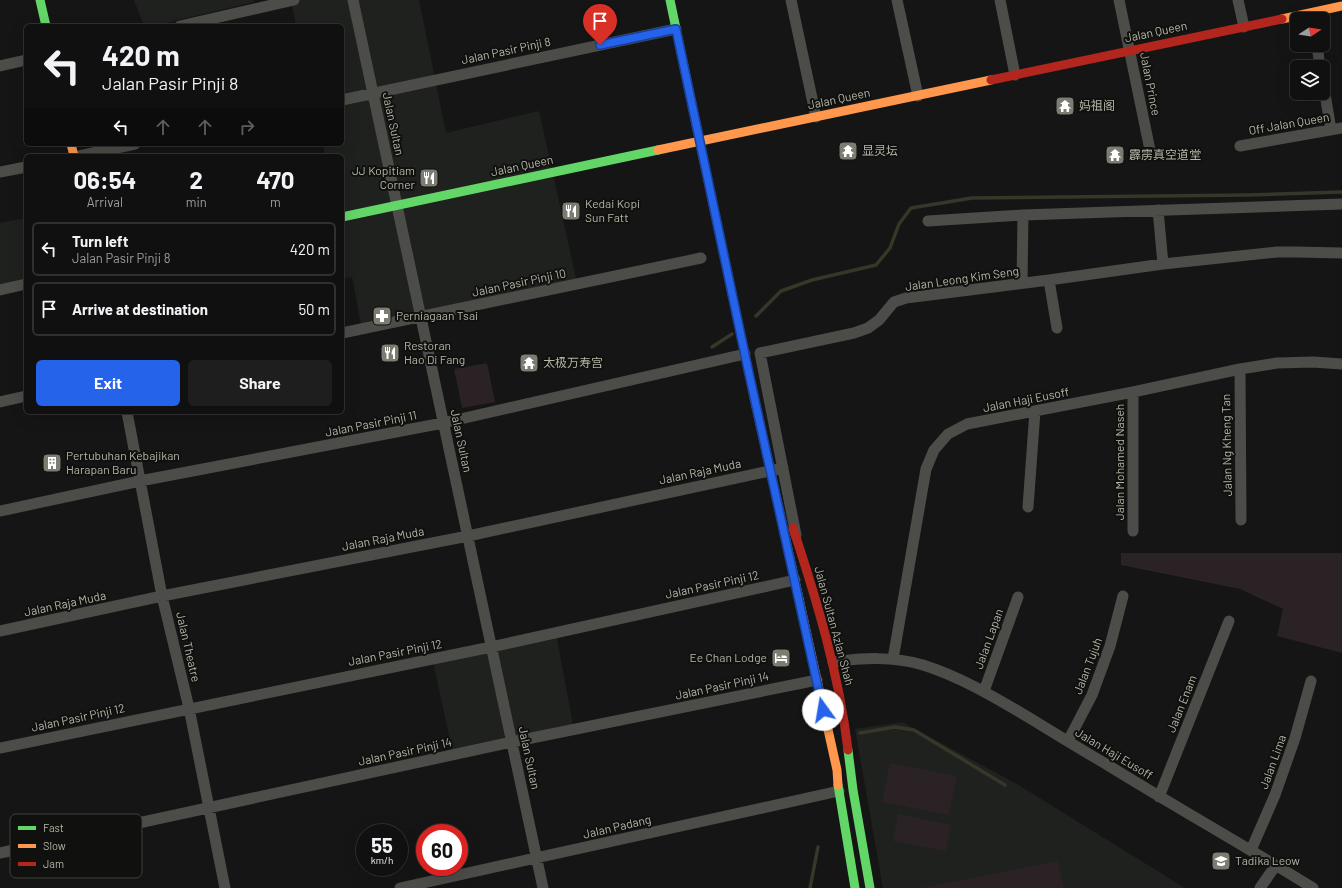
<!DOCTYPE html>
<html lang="en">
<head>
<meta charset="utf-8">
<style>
  :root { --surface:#101010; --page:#1e1e1e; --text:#f1f3f6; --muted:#9c9d9f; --line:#303030; --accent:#2563eb }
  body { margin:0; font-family:Barlow,"Noto Sans SC",sans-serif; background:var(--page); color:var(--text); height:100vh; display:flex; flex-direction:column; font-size:15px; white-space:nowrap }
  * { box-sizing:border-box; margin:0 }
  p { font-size:13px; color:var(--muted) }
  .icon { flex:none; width:22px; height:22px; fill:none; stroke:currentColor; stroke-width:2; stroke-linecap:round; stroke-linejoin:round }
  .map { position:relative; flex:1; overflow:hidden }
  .panel { position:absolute; left:24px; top:154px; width:320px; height:260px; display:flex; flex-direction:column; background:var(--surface); border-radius:6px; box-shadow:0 4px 16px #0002,0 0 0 1px var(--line) }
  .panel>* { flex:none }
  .banner { position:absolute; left:24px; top:24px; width:320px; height:122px; border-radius:6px; box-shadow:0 4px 16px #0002,0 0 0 1px var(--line); background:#101010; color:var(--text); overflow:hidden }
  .needle { width:26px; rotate:78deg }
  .fabs { position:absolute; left:1290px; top:12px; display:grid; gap:8px }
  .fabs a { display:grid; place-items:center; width:40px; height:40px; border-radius:6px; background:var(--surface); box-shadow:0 4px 16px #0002,0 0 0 1px var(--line); font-size:20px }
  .speed { position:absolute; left:356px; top:824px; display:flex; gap:8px; font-size:20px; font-weight:700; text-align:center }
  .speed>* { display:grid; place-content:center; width:52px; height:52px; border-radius:50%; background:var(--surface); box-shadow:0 4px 16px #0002,0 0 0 1px var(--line); line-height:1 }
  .speed small { font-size:10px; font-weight:400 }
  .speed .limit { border:6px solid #d22; background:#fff; color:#111 }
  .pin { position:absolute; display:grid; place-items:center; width:34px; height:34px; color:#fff; margin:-41px -17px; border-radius:50% 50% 50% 0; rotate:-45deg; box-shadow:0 0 4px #0007 }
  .pin .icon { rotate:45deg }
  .me { position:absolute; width:44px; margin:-22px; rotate:347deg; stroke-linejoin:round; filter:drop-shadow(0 0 3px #0008) }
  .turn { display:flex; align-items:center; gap:14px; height:84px; padding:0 12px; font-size:18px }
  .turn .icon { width:52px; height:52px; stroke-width:2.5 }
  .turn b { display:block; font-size:28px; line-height:34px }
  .lanes { display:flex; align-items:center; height:38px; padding:0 12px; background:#0003; justify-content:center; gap:20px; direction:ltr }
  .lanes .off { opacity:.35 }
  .eta { display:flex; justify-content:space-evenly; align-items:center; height:68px; text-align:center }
  .eta b { font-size:24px; font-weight:700; line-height:28px }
  .action { display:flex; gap:8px; margin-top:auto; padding:8px 12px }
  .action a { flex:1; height:46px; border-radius:6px; background:var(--accent); color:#fff; font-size:16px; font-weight:700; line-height:46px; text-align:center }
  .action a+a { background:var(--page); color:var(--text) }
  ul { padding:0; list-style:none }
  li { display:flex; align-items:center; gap:12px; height:54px; margin:0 8px 6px; padding:0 4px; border:2px solid var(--line); border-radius:6px }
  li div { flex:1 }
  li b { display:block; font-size:15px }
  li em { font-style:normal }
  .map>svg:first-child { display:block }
</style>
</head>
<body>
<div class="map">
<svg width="1342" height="888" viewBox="0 0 1342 888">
  <rect width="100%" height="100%" fill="#151515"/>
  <!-- built -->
  <path fill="#1f211f" d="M 134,0 L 253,0 L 254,2 L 153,26 L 144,26 Z
    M 291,0 L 419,0 L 446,133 L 539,111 L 577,283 L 362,330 L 352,277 L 342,279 L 342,156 L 325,156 L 323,144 L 342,144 L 342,26 L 296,26 Z
    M 26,218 L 26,283 L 0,289 L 0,223 Z
    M 556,633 L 574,730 L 453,754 L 432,657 Z
    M 902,722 L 1015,783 L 1185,888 L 883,888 L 855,729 Z"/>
  <!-- green -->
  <path fill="#2a2225" d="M 487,363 L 495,402 L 462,408 L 454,369 Z
    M 1121,553 L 1342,553 L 1342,653 L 1277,636 L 1283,609 L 1240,589 L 1121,565 Z
    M 890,763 L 957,776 L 949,815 L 882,802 Z
    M 898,814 L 951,825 L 946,851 L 893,841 Z
    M 1058,861 L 1064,888 L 921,888 Z"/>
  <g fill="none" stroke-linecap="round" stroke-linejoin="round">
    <!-- stream -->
    <path stroke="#363629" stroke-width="3.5" d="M 756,316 L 781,291 L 812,280 L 876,265 L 890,248 L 899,224 L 911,208 L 972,198 L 1249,195 L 1342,192
      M 712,347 L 732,334
      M 860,733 L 895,727 L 914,730 L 1005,785
      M 810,888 L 818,847"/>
    <!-- street -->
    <path stroke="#4c4d49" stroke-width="11" d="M 353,0 L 543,888
      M 791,0 L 816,117
      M 897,0 L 918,96
      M 1000,0 L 1015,75
      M 1119,0 L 1150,150
      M 1238,0 L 1244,27
      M 180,26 L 294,0
      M 1317,45 L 1320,67
      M 0,66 L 26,60
      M 1323,82 L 1331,130
      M 342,100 L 676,29
      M 1240,146 L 1342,128
      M 79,156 L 135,144
      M 0,172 L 26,167
      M 1158,210 L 1163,264
      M 928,221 L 1023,215
      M 1049,280 L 1057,328
      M 1022,283 L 1023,215 L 1342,204
      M 0,290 L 26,284
      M 342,333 L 701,258
      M 1240,369 L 1241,520
      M 1133,392 L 1133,531
      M 0,402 L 26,396
      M 127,412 L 162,596 L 189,708 L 225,888
      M 1028,507 L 1035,411
      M 0,511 L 140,481 L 443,423 L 745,354
      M 796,535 L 760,353 L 854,333 L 868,328 L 879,320 L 894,302 L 906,298 L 1049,280 L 1163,264 L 1277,252 L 1296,252 L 1342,253
      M 0,631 L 162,596 L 468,536 L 783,468
      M 893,659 L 926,469 L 934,450 L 948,434 L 967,424 L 1133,392 L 1240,369 L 1277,363 L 1313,362 L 1342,364
      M 833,662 C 863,658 893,656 923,665 C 961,677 994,697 1028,717 C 1054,733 1080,749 1106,764 C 1174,806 1245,846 1313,888
      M 984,691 L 1018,597
      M 1068,741 L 1092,695 L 1110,646 L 1123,596
      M 0,748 L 491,647 L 795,580
      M 1159,797 L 1229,621
      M 1251,850 L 1275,795 L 1295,738 L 1311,681
      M 0,853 L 512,742 L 817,680
      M 400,888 L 839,791
      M 1260,888 L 1276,865"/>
    <!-- fast -->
    <path stroke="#63d668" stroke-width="9" d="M 40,0 L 46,26
      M 670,0 L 703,157
      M 342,217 L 658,150
      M 754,397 L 799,599
      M 848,750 L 853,790 L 870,888
      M 838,785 L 855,888"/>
    <!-- slow -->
    <path stroke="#ff974d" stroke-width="9" d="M 1282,19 L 1342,6
      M 71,144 L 74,156
      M 658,150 L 991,80
      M 799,599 L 837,770 L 838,785"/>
    <!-- jam -->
    <path stroke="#b3261e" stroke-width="9" d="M 991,80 L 1282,19
      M 703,157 L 754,397
      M 793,528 C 817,601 839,674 848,750"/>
  </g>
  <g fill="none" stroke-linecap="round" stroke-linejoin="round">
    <defs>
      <path id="route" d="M 600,45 L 676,29 L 748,369 L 823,710"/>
    </defs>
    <!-- route casing -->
    <use href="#route" stroke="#184099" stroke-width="10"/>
    <!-- route -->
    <use href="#route" stroke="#2563eb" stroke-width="7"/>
  </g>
  <!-- icons -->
  <defs>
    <symbol id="temple-square" viewBox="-11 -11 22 22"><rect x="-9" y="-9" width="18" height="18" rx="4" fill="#7b7d73" stroke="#10110f"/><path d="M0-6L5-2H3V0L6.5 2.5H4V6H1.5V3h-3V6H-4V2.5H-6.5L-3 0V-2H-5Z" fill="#fff"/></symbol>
    <symbol id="restaurant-square" viewBox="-11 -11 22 22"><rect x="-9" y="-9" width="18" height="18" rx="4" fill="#7b7d73" stroke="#10110f"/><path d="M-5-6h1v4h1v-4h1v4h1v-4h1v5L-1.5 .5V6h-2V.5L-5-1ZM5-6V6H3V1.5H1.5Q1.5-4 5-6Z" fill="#fff"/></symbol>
    <symbol id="pharmacy-square" viewBox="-11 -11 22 22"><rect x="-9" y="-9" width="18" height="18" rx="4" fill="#7b7d73" stroke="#10110f"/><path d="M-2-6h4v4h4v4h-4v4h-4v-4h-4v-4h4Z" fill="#fff"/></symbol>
    <symbol id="building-square" viewBox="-11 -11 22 22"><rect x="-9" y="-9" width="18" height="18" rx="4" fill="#7b7d73" stroke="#10110f"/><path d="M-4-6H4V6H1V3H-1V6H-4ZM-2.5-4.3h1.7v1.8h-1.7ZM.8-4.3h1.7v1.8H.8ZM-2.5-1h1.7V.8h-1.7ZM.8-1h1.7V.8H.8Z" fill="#fff"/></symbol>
    <symbol id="hotel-square" viewBox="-11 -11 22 22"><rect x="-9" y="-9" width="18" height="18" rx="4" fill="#7b7d73" stroke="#10110f"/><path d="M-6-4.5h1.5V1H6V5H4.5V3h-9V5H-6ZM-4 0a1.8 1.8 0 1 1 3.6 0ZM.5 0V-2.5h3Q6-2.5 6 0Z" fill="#fff"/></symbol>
    <symbol id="school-square" viewBox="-11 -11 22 22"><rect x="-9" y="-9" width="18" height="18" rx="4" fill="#7b7d73" stroke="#10110f"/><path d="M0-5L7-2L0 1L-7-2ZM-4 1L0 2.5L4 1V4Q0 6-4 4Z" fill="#fff"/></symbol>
  </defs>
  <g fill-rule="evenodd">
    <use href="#temple-square" x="1054" y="95" width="22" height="22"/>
    <use href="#temple-square" x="837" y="140" width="22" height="22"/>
    <use href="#temple-square" x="1104" y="144" width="22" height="22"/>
    <use href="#restaurant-square" x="418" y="167" width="22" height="22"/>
    <use href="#restaurant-square" x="560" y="200" width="22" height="22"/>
    <use href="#pharmacy-square" x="371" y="305" width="22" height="22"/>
    <use href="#restaurant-square" x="379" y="342" width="22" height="22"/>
    <use href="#temple-square" x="518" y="352" width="22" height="22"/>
    <use href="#building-square" x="41" y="452" width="22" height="22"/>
    <use href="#hotel-square" x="770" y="647" width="22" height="22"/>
    <use href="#school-square" x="1210" y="850" width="22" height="22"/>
  </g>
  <g text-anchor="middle" stroke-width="4" stroke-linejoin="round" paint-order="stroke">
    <!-- street labels -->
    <g font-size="12" fill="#b2b5a6" stroke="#10110f">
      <text transform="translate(1156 32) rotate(-12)" y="4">Jalan Queen</text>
      <text transform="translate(506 51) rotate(-12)" y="4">Jalan Pasir Pinji 8</text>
      <text transform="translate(1150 84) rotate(79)" y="4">Jalan Prince</text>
      <text transform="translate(839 99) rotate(-12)" y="4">Jalan Queen</text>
      <text transform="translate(393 124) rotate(78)" y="4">Jalan Sultan</text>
      <text transform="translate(1289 124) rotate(-10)" y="4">Off Jalan Queen</text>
      <text transform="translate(522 166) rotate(-12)" y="4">Jalan Queen</text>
      <text transform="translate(962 279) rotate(-8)" y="4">Jalan Leong Kim Seng</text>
      <text transform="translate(519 283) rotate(-12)" y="4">Jalan Pasir Pinji 10</text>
      <text transform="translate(1026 400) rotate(-11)" y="4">Jalan Haji Eusoff</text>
      <text transform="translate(371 424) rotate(-11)" y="4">Jalan Pasir Pinji 11</text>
      <text transform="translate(461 441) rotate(78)" y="4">Jalan Sultan</text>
      <text transform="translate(1227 445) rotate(-91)" y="4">Jalan Ng Kheng Tan</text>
      <text transform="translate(1120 462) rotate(-90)" y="4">Jalan Mohamed Naseh</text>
      <text transform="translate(700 472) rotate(-12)" y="4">Jalan Raja Muda</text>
      <text transform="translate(383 539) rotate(-11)" y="4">Jalan Raja Muda</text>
      <text transform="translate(712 585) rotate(-12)" y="4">Jalan Pasir Pinji 12</text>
      <text transform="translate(65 604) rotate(-12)" y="4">Jalan Raja Muda</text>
      <text transform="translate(834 626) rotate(75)" y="4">Jalan Sultan Azlan Shah</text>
      <text transform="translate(989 639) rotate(-70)" y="4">Jalan Lapan</text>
      <text transform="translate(188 647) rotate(77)" y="4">Jalan Theatre</text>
      <text transform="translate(395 653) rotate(-11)" y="4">Jalan Pasir Pinji 12</text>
      <text transform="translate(1088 666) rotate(-69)" y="4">Jalan Tujuh</text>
      <text transform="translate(722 686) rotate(-12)" y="4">Jalan Pasir Pinji 14</text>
      <text transform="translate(1182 704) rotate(-68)" y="4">Jalan Enam</text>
      <text transform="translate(78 718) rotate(-12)" y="4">Jalan Pasir Pinji 12</text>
      <text transform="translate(405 752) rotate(-12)" y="4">Jalan Pasir Pinji 14</text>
      <text transform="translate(1114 754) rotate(31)" y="4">Jalan Haji Eusoff</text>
      <text transform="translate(529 758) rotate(78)" y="4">Jalan Sultan</text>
      <text transform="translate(1273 762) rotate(-70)" y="4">Jalan Lima</text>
      <text transform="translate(617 827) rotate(-13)" y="4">Jalan Padang</text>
    </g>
    <!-- poi labels -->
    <g font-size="12" fill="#b2b5a6" stroke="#10110f" text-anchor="start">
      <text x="1079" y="110">妈祖阁</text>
      <text x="862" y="155">显灵坛</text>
      <text x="1129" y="159">霹雳真空道堂</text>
      <text x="415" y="175" text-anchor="end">JJ Kopitiam<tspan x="415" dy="14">Corner</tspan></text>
      <text x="585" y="208">Kedai Kopi<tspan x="585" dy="14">Sun Fatt</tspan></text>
      <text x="396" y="320">Perniagaan Tsai</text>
      <text x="404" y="350">Restoran<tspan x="404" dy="14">Hao Di Fang</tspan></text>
      <text x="543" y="367">太极万寿宫</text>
      <text x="66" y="460">Pertubuhan Kebajikan<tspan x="66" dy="14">Harapan Baru</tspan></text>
      <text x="767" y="662" text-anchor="end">Ee Chan Lodge</text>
      <text x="1235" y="865">Tadika Leow</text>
    </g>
  </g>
  <!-- legend -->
  <rect x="10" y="814" width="132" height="64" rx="6" fill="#10110f" stroke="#41423c" stroke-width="1"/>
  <rect x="18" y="826" width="18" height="4" fill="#63d668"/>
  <rect x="18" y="844" width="18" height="4" fill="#ff974d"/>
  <rect x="18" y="862" width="18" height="4" fill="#b3261e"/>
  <g font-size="11" fill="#b2b5a6">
    <text x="43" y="832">Fast</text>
    <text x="43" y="850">Slow</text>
    <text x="43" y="868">Jam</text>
  </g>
</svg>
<div class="fabs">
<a><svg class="needle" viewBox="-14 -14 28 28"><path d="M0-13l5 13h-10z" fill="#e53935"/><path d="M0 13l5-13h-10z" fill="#9c9d9f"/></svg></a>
<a><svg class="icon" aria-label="layers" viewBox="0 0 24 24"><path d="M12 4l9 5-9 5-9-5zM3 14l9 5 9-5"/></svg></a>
</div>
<div class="speed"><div>55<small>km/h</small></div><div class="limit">60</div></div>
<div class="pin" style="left:600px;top:45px;background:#d93025"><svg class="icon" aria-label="arrive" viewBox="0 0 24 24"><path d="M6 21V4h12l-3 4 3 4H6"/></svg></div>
<svg class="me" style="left:823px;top:710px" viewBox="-20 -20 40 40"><circle r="19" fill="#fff"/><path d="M0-13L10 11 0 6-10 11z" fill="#2563eb"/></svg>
<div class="banner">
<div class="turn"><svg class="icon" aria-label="left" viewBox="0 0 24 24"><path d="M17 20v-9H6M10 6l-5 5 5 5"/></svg><div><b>420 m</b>Jalan Pasir Pinji 8</div></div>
<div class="lanes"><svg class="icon" aria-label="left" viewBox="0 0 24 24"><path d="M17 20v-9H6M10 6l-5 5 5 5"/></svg><svg class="icon off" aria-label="ahead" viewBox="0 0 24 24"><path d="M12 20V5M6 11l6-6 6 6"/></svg><svg class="icon off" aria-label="ahead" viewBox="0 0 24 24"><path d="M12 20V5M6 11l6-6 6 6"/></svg><svg class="icon off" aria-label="right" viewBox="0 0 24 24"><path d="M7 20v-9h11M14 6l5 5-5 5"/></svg></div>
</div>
<section class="panel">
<div class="eta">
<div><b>06:54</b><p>Arrival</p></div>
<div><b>2</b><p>min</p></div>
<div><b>470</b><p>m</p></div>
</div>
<ul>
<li><svg class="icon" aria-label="left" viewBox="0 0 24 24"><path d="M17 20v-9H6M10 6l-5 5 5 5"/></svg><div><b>Turn left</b><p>Jalan Pasir Pinji 8</p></div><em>420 m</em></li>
<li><svg class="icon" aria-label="arrive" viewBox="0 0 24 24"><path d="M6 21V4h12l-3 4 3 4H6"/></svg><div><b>Arrive at destination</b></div><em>50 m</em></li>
</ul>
<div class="action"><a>Exit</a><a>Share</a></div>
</section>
</div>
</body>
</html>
